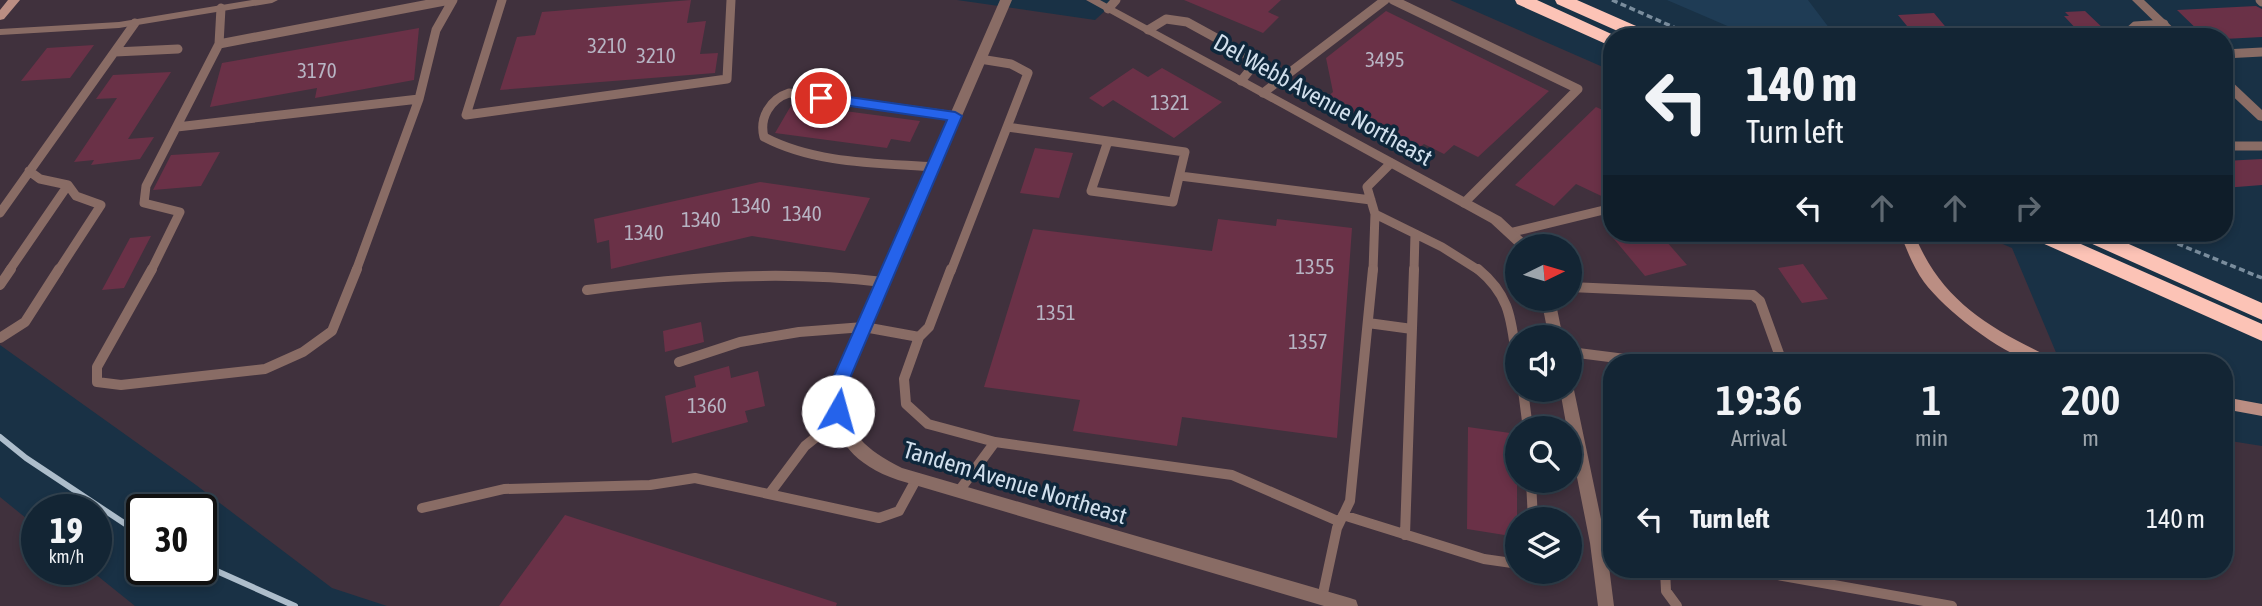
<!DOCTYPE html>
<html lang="en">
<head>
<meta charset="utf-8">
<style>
  :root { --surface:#132534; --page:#203140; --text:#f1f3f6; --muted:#9da5ac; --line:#32424f }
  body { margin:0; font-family:"Asap Condensed",sans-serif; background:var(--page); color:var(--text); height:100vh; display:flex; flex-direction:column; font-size:26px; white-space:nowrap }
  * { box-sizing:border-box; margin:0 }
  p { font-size:23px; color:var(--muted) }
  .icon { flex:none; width:38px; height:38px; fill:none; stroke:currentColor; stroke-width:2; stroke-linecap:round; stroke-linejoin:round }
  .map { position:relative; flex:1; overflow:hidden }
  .panel { position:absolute; left:1603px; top:354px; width:630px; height:224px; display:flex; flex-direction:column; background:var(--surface); border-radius:28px; box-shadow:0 4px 10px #0003,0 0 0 2px var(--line) }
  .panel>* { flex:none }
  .top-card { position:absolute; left:1603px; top:28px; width:630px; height:214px; border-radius:28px; box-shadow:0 4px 10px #0003,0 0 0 2px var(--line); background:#132534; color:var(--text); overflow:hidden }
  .needle { width:46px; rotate:85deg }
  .buttons { position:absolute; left:1505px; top:234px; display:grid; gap:14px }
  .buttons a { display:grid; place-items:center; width:77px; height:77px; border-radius:50%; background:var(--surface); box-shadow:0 4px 10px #0003,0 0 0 2px var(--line); font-size:35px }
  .speed { position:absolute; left:21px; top:494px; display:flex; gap:14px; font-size:35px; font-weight:700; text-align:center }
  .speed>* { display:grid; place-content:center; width:91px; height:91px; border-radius:50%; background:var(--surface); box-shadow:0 4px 10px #0003,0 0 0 2px var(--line); line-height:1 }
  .speed small { font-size:18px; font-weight:400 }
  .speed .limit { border:4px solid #111; border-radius:10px; background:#fff; color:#111 }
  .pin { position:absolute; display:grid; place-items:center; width:60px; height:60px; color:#fff; margin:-30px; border:4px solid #fff; border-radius:50%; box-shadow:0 2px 7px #0007 }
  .me { position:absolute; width:77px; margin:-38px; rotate:7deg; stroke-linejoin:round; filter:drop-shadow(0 0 5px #0008) }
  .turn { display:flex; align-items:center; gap:24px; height:147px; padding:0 28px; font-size:32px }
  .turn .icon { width:91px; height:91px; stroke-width:2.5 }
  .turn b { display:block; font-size:49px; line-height:60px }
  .lanes { display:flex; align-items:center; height:66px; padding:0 28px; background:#0003; justify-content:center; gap:35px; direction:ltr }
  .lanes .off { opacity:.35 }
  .eta { display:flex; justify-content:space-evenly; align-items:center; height:119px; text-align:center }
  .eta b { font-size:42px; font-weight:600; line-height:49px }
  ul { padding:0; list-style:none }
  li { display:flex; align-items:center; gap:21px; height:91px; padding:0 28px }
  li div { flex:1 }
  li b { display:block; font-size:26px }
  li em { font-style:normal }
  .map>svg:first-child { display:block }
</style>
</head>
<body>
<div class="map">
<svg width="2262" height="606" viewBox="0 0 2262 606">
  <rect width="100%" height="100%" fill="#193145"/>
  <!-- built -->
  <path fill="#1f3c55" d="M 1667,0 L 1808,0 L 1836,37 L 1753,37 Z"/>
  <!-- industrial -->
  <path fill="#40313d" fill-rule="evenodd" d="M 0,0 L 957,0 L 1095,20 L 1117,0 L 1450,0 L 1612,71 L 1612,233 L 1977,233 L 2012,248 L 2060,362 L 1612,362 L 1612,569 L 2224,569 L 2224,440 L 2262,446 L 2262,606 L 387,606 L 332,588 L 196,485 L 0,345 ZM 1517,247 L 1570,247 L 1570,299 L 1517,299 ZM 1517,338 L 1570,338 L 1570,390 L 1517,390 ZM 1517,429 L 1570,429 L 1570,481 L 1517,481 ZM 1517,520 L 1570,520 L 1570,572 L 1517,572 Z
    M 0,497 L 37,527 L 37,569 L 89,569 L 135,606 L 0,606 Z"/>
  <!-- building -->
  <path fill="#6a3147" d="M 691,0 L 687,23 L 706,21 L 700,54 L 718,53 L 715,73 L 500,90 L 517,37 L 535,35 L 542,12 Z
    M 1184,0 L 1281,0 L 1268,12 L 1279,17 L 1263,33 Z
    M 2256,6 L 2262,9 L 2262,37 L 2224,39 L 2224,37 L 2205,37 L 2177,10 Z
    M 1386,11 L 1549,91 L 1478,157 L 1454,145 L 1444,154 L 1424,144 L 1417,149 L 1325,99 L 1333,92 L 1326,58 Z
    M 2085,11 L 2106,31 L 2079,32 L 2064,16 L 2069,16 L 2065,12 Z
    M 1934,13 L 1954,37 L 1916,37 L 1898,15 Z
    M 419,28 L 414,80 L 315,98 L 317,88 L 210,107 L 222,63 Z
    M 94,45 L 70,78 L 21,81 L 47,48 Z
    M 1133,68 L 1148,77 L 1162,68 L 1222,102 L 1174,138 L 1113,100 L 1103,107 L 1089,98 Z
    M 171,72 L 128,139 L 154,137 L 140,159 L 91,165 L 94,160 L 74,162 L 117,98 L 96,99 L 113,75 Z
    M 792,104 L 920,121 L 910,142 L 891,139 L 887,148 L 775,133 Z
    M 1596,107 L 1612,114 L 1612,201 L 1576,184 L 1554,206 L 1515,185 Z
    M 1035,148 L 1073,153 L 1059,198 L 1020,193 Z
    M 220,152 L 201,186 L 153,190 L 171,155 Z
    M 2262,159 L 2262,185 L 2224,188 L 2224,161 Z
    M 760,182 L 870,198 L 845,251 L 752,236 L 611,269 L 609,240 L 597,243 L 594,219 Z
    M 1218,219 L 1276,226 L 1277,219 L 1352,228 L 1337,438 L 1182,417 L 1177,446 L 1073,431 L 1080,400 L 984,387 L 1033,229 L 1212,251 Z
    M 1609,233 L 1659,233 L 1687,265 L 1645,276 Z
    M 151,236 L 124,288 L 102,290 L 130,238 Z
    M 1803,264 L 1828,299 L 1802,303 L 1778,268 Z
    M 701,322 L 704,342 L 665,352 L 663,331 Z
    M 729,366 L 731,378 L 758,371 L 765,406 L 745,411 L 748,422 L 672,443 L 665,396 L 696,387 L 694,376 Z
    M 1468,427 L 1517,434 L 1517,537 L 1467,529 Z
    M 565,515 L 837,603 L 836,606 L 499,606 Z"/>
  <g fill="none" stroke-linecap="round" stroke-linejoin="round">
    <!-- path -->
    <path stroke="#7a8d9d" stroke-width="3.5" stroke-dasharray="6 3.5" stroke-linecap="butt" d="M 1612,0 L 1696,37
      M 2151,233 L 2262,278"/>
    <!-- lane-far1 -->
    <path stroke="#896c65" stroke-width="9" d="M 502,0 L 466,115 L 727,79 L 731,0
      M 1393,0 L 1578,89 L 1464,203
      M 2260,0 L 2262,2
      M 1108,9 L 1116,0
      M 1148,30 L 1166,19 L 1187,22 L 1249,56 L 1254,65 L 1241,81
      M 2123,37 L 2135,26 L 2164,24
      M 219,44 L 450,0
      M 115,52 L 178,49
      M 2224,54 L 2262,52
      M 1263,93 L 1385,0
      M 177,127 L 419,99
      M 1007,127 L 1108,141
      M 1108,141 L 1185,152 L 1173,202 L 1091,191 Z
      M 2224,146 L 2262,146
      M 934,167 C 878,163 815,164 764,137 C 759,118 770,99 789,93 L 955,116
      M 29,171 L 40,179 L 68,185
      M 1180,176 L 1371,200
      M 0,213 L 135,23
      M 1375,214 L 1442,247 L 1480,271
      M 1513,232 L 1612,208
      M 9,271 L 68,185 L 76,196 L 101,205 L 58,271
      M 151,271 L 180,212 L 144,203 L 146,186 L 219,44 L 221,8
      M 356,271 L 419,99 L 436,30 L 453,0
      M 951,271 L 1028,73 L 1011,64 L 980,59
      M 1373,271 L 1375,214 L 1367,187 L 1391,163
      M 1414,271 L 1415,234"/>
    <!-- lane -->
    <path stroke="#896c65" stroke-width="10" d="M 152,269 L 97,367 L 97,382 L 121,385 L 265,369 L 303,352 L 332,331 L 357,269
      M 1478,269 C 1512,297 1511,322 1517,362
      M 0,285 L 11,269
      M 1570,287 L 1753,295 L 1760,301 L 1782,362
      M 587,290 C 686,277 783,270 883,282
      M 1368,323 L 1412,329
      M 919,337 L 904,379 L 906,404 L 928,424 L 995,442 L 959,491
      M 0,338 L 25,322 L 59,269
      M 1570,352 L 1649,362
      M 679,362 L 740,342 L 799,332 L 864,327 L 919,337 L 929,327 L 951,269
      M 1523,390 L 1528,429
      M 995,442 L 1232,475 L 1340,522
      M 1531,481 L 1533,520
      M 770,493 L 805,446 L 840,418
      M 422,508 L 504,489 L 650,485 L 695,478 L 879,518 L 899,511 L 917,478
      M 1343,515 L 1484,559 L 1512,563 L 1517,559
      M 1405,535 L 1414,269
      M 1665,569 L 1666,591 L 1677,606
      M 1744,569 L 1952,606
      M 1322,598 L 1337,528 L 1350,501 L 1373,269"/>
    <!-- street -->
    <path fill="#896c65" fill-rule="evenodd" d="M 252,0 L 278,0 L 272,3 L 119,28 L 0,35 L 0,29 L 119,22 Z
      M 1000,0 L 1012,0 L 849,378 C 842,429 858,445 902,468 L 1350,598 L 1356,600 L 1358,606 L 1324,606 L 898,480 C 847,462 826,431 835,378 Z
      M 1086,0 L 1100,0 L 1501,217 L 1533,247 L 1517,247 L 1491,223 Z
      M 2132,0 L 2144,0 L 2183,37 L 2170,37 Z
      M 2224,77 L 2228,78 L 2262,110 L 2262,121 L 2258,120 L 2224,88 Z
      M 1541,299 L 1555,299 L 1563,338 L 1549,338 Z
      M 1570,385 L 1574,390 L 1606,543 L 1614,606 L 1598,606 L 1590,543 L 1570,442 L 1570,429 L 1567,429 L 1560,390 L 1570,390 Z"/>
    <!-- secondary -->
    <path fill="#bb8e83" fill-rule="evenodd" d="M 8,0 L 20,0 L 4,19 L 0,20 L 0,10 Z
      M 1900,233 L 1914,233 C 1940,300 1989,328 2052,358 L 2054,362 C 2047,362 2039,363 2033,362 C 1999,352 1945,310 1924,282 C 1913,267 1907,250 1900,233 Z
      M 2224,397 L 2262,404 L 2262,416 L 2224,409 Z"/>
    <!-- highway -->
    <path fill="#fcc3b6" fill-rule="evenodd" d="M 1515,0 L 1537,0 L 1618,37 L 1612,37 L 1612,45 L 1606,44 L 1517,4 Z
      M 1555,0 L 1577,0 L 1652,33 L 1654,37 L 1631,37 L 1557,4 Z
      M 2028,233 L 2056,233 L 2262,324 L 2262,341 L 2031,238 Z
      M 2076,233 L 2104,233 L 2262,303 L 2262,320 L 2079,238 Z"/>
    <!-- rail -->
    <path stroke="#adbdcb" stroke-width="6" d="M 0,437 L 26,458 L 142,535
      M 201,564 L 295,606"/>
  </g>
  <!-- route -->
  <path fill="#2563eb" stroke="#184099" stroke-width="2" d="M 821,93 L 955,112 L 962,116 L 850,378 L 844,416 L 832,416 L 830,411 L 833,378 L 947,120 L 816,101 L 814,98 Z"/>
  <g text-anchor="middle" stroke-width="7" stroke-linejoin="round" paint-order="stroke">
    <!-- number labels -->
    <g font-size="21" fill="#b7b4c3">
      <text x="607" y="53">3210</text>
      <text x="656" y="63">3210</text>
      <text x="1385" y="67">3495</text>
      <text x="317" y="78">3170</text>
      <text x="1170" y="110">1321</text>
      <text x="751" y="213">1340</text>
      <text x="802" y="221">1340</text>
      <text x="701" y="227">1340</text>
      <text x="644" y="240">1340</text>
      <text x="1315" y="274">1355</text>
      <text x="1056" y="320">1351</text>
      <text x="1308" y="349">1357</text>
      <text x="707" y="413">1360</text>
    </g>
    <!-- street labels -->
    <g font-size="24" fill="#d1dfec" stroke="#0f273b">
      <text transform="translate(1323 100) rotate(29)" y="8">Del Webb Avenue Northeast</text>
      <text transform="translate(1015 483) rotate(17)" y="8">Tandem Avenue Northeast</text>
    </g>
  </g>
</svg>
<div class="buttons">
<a><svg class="needle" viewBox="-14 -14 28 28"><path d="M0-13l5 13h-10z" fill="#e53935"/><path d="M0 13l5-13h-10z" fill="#9da5ac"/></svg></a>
<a><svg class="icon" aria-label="sound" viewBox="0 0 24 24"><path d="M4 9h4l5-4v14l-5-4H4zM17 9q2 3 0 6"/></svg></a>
<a><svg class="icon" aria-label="search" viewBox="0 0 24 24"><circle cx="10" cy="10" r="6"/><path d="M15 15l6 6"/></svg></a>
<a><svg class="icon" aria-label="layers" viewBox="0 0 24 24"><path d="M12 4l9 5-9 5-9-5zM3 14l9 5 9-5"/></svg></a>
</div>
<div class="speed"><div>19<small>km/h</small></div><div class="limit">30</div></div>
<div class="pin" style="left:821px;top:98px;background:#d93025"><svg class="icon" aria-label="arrive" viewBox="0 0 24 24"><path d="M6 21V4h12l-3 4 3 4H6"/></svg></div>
<svg class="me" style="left:838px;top:411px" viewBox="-20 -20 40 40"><circle r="19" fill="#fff"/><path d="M0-13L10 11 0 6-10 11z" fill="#2563eb"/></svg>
<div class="top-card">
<div class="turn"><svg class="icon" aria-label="left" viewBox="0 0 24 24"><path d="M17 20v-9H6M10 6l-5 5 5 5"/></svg><div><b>140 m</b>Turn left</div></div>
<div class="lanes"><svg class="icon" aria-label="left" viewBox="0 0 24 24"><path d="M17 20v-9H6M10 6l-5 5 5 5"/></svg><svg class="icon off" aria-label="ahead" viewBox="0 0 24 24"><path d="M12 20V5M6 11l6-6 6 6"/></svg><svg class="icon off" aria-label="ahead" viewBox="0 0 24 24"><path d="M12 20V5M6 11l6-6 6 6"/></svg><svg class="icon off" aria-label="right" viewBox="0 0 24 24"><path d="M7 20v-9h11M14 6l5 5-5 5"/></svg></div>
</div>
<section class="panel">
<div class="eta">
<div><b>19:36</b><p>Arrival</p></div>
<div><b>1</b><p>min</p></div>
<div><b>200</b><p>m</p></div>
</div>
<ul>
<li><svg class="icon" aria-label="left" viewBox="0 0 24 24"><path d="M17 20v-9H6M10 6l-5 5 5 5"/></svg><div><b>Turn left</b></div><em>140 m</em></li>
</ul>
</section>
</div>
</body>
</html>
